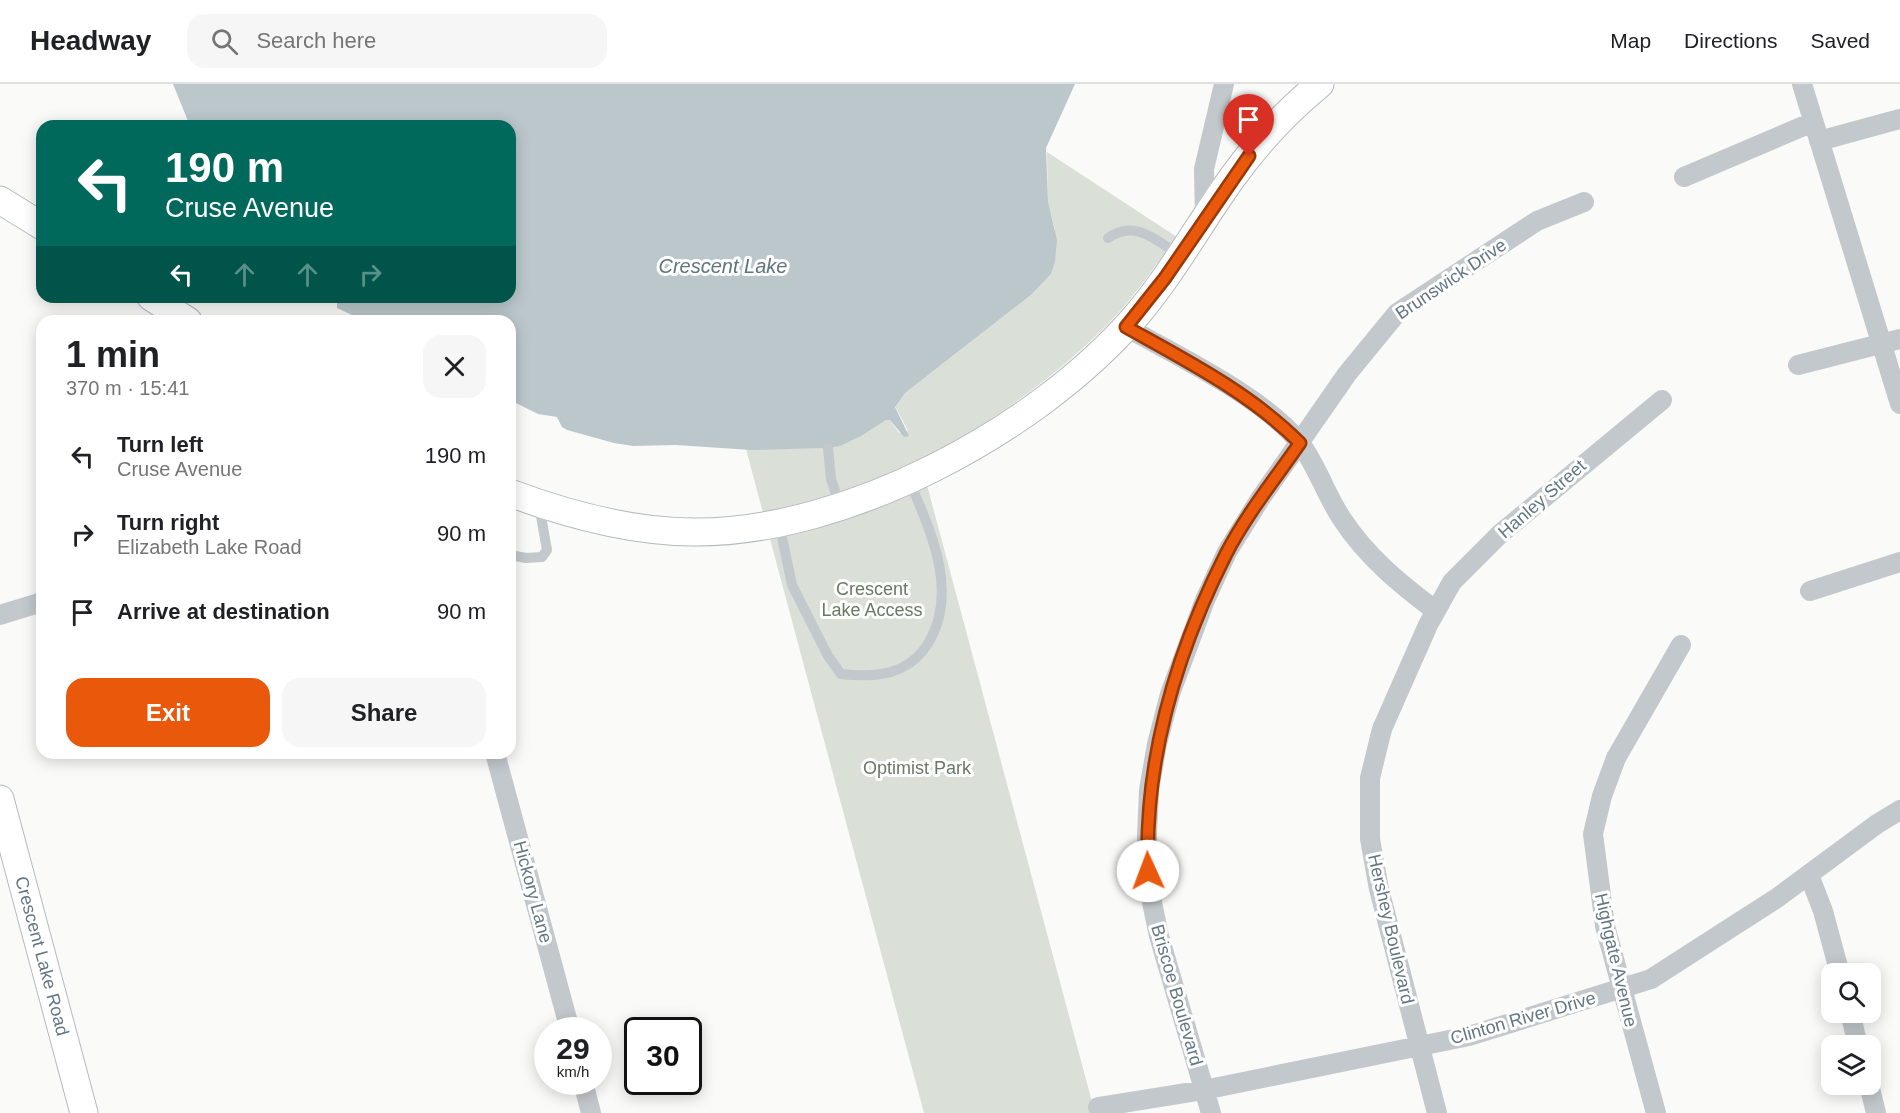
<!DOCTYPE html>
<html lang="en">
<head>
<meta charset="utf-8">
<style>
  :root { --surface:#fff; --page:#f6f6f6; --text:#202124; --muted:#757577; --line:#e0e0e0; --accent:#ea580c }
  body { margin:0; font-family:Helvetica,sans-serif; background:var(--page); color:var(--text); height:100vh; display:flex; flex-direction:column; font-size:22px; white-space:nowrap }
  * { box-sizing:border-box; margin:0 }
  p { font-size:20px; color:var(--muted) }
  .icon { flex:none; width:33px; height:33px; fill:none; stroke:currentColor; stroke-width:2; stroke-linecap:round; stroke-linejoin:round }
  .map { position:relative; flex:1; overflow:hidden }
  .details { position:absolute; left:36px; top:231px; width:480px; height:444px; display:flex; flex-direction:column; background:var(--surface); border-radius:18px; box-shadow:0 3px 15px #0003 }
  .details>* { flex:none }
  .hud { position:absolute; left:36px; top:36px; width:480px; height:183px; border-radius:18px; box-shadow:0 3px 15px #0003; background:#00695c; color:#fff; overflow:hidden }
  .tools { position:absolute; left:1821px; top:879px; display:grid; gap:12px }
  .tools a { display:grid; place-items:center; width:60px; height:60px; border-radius:12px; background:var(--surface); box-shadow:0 3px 15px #0003; font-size:30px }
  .speed { position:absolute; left:534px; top:933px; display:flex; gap:12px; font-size:30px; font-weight:700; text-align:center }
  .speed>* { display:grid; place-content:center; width:78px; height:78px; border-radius:50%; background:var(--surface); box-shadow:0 3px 15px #0003; line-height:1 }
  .speed small { font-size:15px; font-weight:400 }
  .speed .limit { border:3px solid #111; border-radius:9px; background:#fff; color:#111 }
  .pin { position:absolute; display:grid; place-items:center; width:51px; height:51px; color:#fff; margin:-62px -26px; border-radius:50% 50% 50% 0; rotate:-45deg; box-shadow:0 0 6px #0007 }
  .pin .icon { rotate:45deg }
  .me { position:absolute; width:66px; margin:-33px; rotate:358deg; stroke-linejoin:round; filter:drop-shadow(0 0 4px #0008) }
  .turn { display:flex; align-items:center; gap:21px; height:126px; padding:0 30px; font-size:27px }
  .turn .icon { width:78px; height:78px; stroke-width:2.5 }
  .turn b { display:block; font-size:42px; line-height:51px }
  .lanes { display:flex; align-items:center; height:57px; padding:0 30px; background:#0003; justify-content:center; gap:30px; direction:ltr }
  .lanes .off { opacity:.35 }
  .round { display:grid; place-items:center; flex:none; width:63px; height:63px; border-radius:18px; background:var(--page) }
  .summary { display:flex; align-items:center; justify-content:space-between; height:102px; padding:0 30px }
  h1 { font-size:36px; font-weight:800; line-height:45px }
  .primary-button { display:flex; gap:12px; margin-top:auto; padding:12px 30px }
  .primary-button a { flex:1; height:69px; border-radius:18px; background:var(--accent); color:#fff; font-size:24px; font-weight:800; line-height:69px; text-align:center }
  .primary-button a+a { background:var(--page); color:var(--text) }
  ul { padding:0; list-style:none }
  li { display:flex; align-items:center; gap:18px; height:78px; padding:0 30px }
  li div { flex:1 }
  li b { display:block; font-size:22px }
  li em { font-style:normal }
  header { display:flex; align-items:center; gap:36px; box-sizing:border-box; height:84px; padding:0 30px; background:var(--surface); border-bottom:2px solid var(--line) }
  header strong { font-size:28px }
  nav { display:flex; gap:33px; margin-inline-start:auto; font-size:21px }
  .search { width:420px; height:54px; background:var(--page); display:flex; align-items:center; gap:15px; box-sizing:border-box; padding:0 21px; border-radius:18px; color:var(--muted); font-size:22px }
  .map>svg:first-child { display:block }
</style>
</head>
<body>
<header>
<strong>Headway</strong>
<div class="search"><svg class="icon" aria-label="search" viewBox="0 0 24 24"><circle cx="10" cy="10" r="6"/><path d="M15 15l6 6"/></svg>Search here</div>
<nav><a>Map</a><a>Directions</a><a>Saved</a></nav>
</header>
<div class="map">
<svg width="1900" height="1029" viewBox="0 0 1900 1029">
  <rect width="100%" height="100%" fill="#fafaf8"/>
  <!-- green -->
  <path fill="#dadfd7" d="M 1047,68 L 1177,153 C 1154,183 1133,215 1106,242 C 1045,303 968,355 889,391 C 849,409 805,419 763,429 L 746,365 L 828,364 L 886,336 L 890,336 L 899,349 L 908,347 L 895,322 L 905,309 L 1031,211 L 1051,190 L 1055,146 L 1048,117 Z
    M 927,401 L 1095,1029 L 924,1029 L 770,455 L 853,433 Z"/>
  <!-- water -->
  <path fill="#bbc7cb" d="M 173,0 L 1075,0 L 1046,64 L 1048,117 L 1057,156 L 1055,177 L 1051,190 L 1031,211 L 905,309 L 895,323 L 909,352 L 904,353 L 890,336 L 886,336 L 861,352 L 840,362 L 828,364 L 751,366 L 676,361 L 633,362 L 614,359 L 567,346 L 562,343 L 557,333 L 538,330 L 510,316 L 510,237 L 365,237 L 337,224 L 337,213 L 510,213 L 510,42 L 190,42 Z"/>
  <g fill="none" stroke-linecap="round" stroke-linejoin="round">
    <defs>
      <path id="secondary" d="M 0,116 L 42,142
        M 151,213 L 188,237
        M 510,409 C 569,431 631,448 694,448 C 846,449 1036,347 1135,233 C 1172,190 1199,140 1232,94 C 1257,59 1287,27 1320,0
        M 0,715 L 84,1029"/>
    </defs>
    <!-- secondary casing -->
    <use href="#secondary" stroke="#b3babf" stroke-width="29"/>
    <!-- lane -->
    <path stroke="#c3c8cc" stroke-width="10" d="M 1108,154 C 1135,135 1156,156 1179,171
      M 828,364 L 831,395 L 840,422
      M 779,439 L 792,501 L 828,572 L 841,590 C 877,594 909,591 929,558 C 959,506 930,446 909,396
      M 510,471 L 526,474 L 542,473 L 547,466 L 539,421"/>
    <!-- street -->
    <path stroke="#c3c8cc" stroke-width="20" d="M 1802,0 L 1900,320
      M 1819,57 L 1900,35
      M 1684,93 L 1813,38
      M 1205,133 L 1204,85 L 1224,0
      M 1126,243 C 1176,271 1265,314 1300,359 C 1317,382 1326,411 1342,435 C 1367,473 1400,500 1436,527
      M 1798,281 L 1900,255
      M 1810,507 L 1900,478
      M 0,531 L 42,518
      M 495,669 L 570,946
      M 1809,791 L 1823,827 L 1840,890
      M 1850,928 L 1858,962
      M 583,998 L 591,1029
      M 1869,1000 L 1876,1029
      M 1098,1023 L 1204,1006 L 1469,952 L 1651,895 L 1777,814 L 1877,740 L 1900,726
      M 1211,1029 L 1159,852 L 1149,804 L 1147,752 L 1149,706 L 1157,660 L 1170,610 L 1205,516 L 1227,468 L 1260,415 L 1347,290 L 1397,229 L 1537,137 L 1584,118
      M 1437,1029 L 1379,805 L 1370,755 L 1370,694 L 1382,645 L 1428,541 L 1452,498 L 1500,450 L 1662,316
      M 1656,1029 L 1605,842 L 1593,750 L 1602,712 L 1616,674 L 1681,561"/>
    <!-- secondary -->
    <use href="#secondary" stroke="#fff" stroke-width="27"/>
  </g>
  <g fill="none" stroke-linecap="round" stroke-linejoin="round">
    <defs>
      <path id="route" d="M 1148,787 C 1144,676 1176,569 1226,470 C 1246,431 1275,395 1300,359 C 1250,309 1187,277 1126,243 L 1165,194 L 1249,72"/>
    </defs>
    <!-- route casing -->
    <use href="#route" stroke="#983908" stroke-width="15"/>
    <!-- route -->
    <use href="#route" stroke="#ea580c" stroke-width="10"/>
  </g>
  <g text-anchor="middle" stroke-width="6" stroke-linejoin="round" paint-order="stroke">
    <!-- street labels -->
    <g font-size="18" fill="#657683" stroke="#fff">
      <text transform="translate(1451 195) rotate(-34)" y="6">Brunswick Drive</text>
      <text transform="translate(1542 415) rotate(-41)" y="6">Hanley Street</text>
      <text transform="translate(533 808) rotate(75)" y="6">Hickory Lane</text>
      <text transform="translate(1391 845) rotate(77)" y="6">Hershey Boulevard</text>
      <text transform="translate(42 872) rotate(75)" y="6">Crescent Lake Road</text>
      <text transform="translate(1616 876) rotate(77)" y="6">Highgate Avenue</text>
      <text transform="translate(1177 911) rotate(74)" y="6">Briscoe Boulevard</text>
      <text transform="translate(1523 934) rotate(-16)" y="6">Clinton River Drive</text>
    </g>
    <!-- park labels -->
    <g font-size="18" fill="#687a64" stroke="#fff">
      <text x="872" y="511">Crescent<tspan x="872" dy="21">Lake Access</tspan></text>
      <text x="917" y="690">Optimist Park</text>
    </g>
    <!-- water labels -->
    <g font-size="20" font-style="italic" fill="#60757c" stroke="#fff">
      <text x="723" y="189">Crescent Lake</text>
    </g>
  </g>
</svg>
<div class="tools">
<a><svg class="icon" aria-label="search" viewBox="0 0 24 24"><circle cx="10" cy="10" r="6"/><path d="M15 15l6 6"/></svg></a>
<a><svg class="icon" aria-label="layers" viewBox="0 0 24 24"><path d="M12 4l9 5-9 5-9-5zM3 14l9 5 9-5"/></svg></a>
</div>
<div class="speed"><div>29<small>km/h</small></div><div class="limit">30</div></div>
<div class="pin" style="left:1249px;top:72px;background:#d93025"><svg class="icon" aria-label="arrive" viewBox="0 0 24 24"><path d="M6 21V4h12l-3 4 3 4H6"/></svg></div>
<svg class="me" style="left:1148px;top:787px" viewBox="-20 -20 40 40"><circle r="19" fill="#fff"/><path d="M0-13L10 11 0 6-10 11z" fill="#ea580c"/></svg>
<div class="hud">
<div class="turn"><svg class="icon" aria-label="left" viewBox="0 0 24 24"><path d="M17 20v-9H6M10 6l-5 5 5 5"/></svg><div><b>190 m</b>Cruse Avenue</div></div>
<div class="lanes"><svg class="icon" aria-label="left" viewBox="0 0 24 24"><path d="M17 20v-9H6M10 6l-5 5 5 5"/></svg><svg class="icon off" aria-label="ahead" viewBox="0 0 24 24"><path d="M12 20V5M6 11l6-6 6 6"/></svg><svg class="icon off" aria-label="ahead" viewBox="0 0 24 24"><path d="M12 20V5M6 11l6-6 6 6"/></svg><svg class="icon off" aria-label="right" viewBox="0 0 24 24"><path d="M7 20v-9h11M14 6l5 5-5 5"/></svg></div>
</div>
<section class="details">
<div class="summary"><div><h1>1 min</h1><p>370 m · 15:41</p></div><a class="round"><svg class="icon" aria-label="close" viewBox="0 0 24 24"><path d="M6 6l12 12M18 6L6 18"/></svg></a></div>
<ul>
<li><svg class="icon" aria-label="left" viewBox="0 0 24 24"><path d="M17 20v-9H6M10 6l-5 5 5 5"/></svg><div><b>Turn left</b><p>Cruse Avenue</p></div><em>190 m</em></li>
<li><svg class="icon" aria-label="right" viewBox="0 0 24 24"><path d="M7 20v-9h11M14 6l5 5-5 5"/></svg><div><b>Turn right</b><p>Elizabeth Lake Road</p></div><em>90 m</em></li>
<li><svg class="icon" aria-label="arrive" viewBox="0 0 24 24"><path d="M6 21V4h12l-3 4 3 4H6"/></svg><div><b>Arrive at destination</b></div><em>90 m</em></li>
</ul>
<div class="primary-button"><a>Exit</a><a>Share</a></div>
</section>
</div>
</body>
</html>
